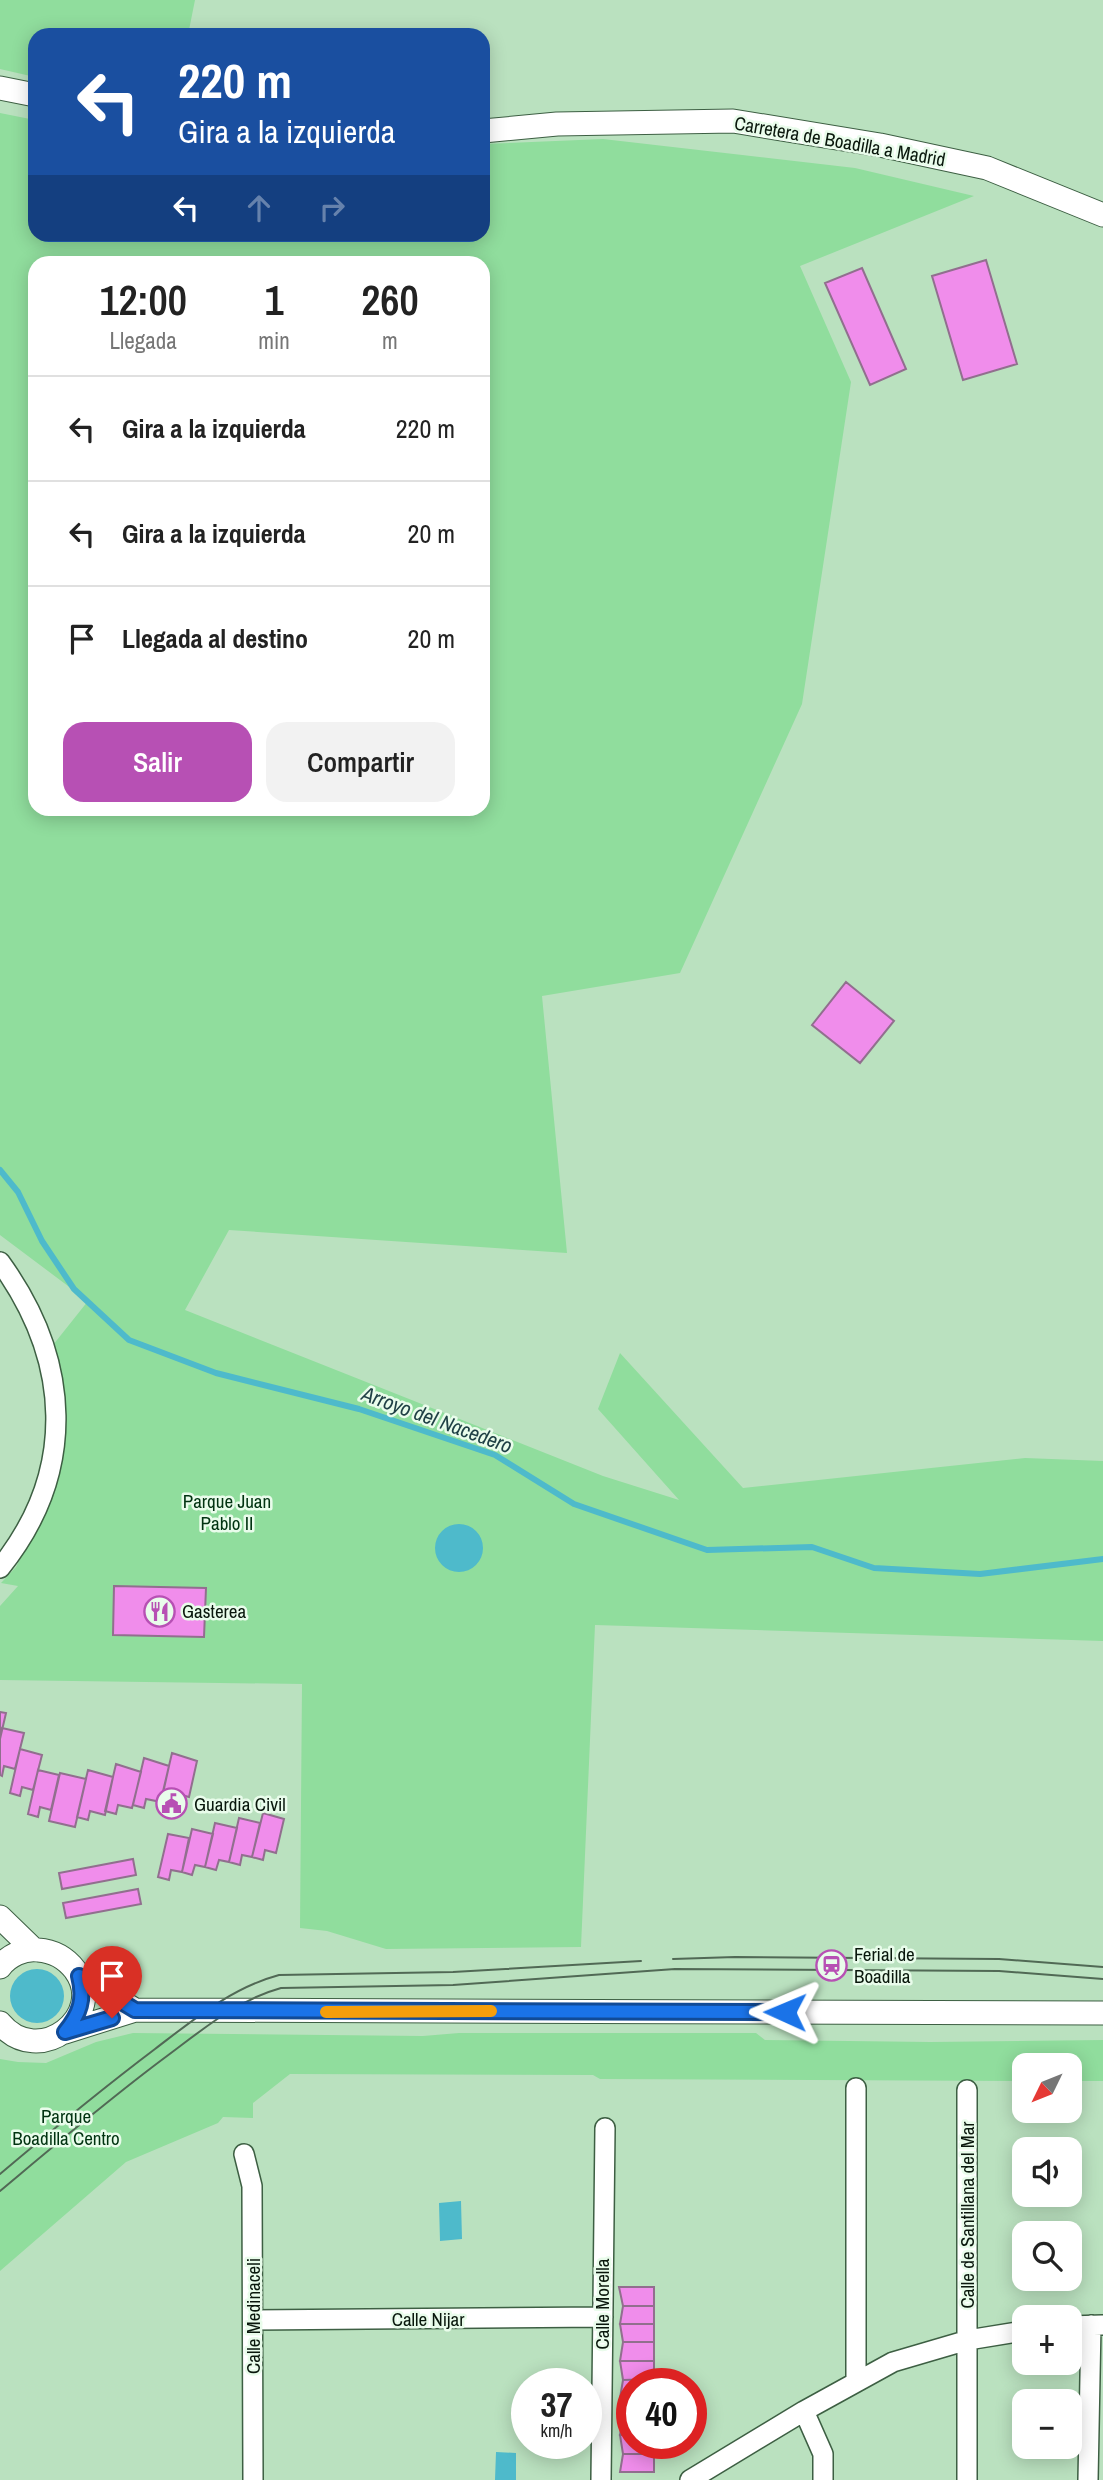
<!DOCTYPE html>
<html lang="es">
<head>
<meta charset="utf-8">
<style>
  :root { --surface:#fff; --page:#f2f2f2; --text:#222; --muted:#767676; --line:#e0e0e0; --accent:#b750b4 }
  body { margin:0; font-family:"Archivo Narrow",sans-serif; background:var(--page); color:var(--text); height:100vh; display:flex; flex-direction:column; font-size:26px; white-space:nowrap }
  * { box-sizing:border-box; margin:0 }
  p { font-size:23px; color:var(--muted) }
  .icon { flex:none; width:38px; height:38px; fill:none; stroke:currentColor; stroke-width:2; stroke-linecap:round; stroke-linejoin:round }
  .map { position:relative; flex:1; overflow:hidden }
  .drawer { position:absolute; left:28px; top:256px; width:462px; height:560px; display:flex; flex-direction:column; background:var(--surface); border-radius:21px; box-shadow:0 4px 18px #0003 }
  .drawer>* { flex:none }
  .top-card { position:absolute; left:28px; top:28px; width:462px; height:214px; border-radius:21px; box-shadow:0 4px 18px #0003; background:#1a4fa0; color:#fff; overflow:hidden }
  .needle { width:46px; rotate:227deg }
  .buttons { position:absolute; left:1012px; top:2053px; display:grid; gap:14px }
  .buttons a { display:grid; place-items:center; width:70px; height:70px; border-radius:14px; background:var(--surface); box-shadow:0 4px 18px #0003; font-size:35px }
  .speed { position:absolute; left:511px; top:2368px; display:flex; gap:14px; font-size:35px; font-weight:700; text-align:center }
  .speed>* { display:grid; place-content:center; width:91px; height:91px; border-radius:50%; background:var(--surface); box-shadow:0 4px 18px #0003; line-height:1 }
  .speed small { font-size:18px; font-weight:400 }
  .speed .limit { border:10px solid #d22; background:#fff; color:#111 }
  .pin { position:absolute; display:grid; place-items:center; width:60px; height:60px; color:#fff; margin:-72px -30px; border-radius:50% 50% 50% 0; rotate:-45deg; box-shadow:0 0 7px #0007 }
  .pin .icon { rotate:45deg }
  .me { position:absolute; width:77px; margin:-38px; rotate:271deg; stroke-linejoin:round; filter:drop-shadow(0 0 5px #0008) }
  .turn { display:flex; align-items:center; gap:24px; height:147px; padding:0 35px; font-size:32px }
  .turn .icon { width:91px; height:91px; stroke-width:2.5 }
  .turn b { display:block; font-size:49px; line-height:60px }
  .lanes { display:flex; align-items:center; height:66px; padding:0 35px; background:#0003; justify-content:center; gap:35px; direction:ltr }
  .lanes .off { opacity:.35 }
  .eta { display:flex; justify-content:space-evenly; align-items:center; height:119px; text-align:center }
  .eta b { font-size:42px; font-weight:600; line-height:49px }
  .button { display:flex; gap:14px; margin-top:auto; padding:14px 35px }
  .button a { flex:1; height:80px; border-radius:21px; background:var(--accent); color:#fff; font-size:28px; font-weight:600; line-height:80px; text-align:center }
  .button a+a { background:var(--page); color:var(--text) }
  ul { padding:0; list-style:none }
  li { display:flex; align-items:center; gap:21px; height:105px; padding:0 35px; border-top:2px solid var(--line) }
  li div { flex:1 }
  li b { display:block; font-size:26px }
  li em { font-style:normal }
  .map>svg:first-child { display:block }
</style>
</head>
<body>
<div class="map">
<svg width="1103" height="2480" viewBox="0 0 1103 2480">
  <rect width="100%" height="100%" fill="#bae1bf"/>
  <!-- green -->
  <path fill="#90dd9d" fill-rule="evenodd" d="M 0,0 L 195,0 L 188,35 L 35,35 L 35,77 L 0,69 Z
    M 0,113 L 35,120 L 35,234 L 483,234 L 483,144 L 603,139 L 855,168 L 974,196 L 800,266 L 851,382 L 802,704 L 680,973 L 542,996 L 567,1253 L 229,1230 L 185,1310 L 603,1476 L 679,1500 L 598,1409 L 620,1353 L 743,1488 L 1025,1458 L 1103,1461 L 1103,1641 L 595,1625 L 581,1947 L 386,1949 L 327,1931 L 300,1928 L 302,1684 L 0,1680 L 0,1606 L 18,1586 L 1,1583 L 16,1567 L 50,1500 L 64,1419 L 63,1389 L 53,1345 L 88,1301 L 0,1235 ZM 35,262 L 483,262 L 483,808 L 35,808 Z
    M 133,2033 L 423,2036 L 459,2033 L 756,2033 L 765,2040 L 931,2042 L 1103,2040 L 1103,2081 L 1069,2081 L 1069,2065 L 1024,2065 L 1024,2081 L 600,2079 L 593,2075 L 290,2074 L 253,2103 L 253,2118 L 223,2117 L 218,2123 L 126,2162 L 0,2271 L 0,2059 L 18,2062 L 46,2063 L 96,2042 Z"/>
  <!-- water -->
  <path fill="#4ebacb" d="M435 1548a24 24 0 1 1 48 0a24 24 0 1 1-48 0Z
    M10 1996a27 27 0 1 1 54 0a27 27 0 1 1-54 0Z
    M 461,2201 L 462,2239 L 440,2241 L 439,2203 Z
    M 496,2452 L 516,2453 L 516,2480 L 495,2480 Z"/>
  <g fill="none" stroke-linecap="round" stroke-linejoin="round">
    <!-- stream -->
    <path stroke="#4ebacb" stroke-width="6" d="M 0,1170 L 18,1192 L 42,1241 L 74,1289 L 129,1340 L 216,1373 L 359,1409 L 495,1455 L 574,1504 L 707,1550 L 812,1547 L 874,1568 L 980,1574 L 1103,1559"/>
  </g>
  <!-- building -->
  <path fill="#f08deb" stroke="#916f8e" stroke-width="2" d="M 986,260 L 1017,364 L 963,380 L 932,276 Z
    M 862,268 L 906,369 L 870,385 L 825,283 Z
    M 846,982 L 894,1021 L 860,1063 L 812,1025 Z
    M 114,1586 L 206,1588 L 204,1637 L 113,1635 Z
    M 0,1712 L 6,1713 L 0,1739 Z
    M 2,1728 L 24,1733 L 15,1769 L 4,1766 L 2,1776 L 0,1775 L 0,1739 Z
    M 20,1749 L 42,1755 L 33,1790 L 22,1787 L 20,1796 L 10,1793 Z
    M 172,1753 L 197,1761 L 189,1797 L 174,1793 L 172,1802 L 161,1800 Z
    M 144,1758 L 169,1766 L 161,1802 L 146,1799 L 144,1808 L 133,1805 Z
    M 116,1764 L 141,1772 L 132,1808 L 118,1805 L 116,1814 L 105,1811 Z
    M 38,1770 L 59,1775 L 51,1810 L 40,1807 L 38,1817 L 28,1814 Z
    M 88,1770 L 113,1777 L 105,1815 L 90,1811 L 88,1820 L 77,1817 Z
    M 60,1773 L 86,1779 L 75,1827 L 49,1821 Z
    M 263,1813 L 284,1819 L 276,1853 L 265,1850 L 263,1860 L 252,1857 Z
    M 239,1818 L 260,1823 L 252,1857 L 242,1855 L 240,1865 L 229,1862 Z
    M 215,1823 L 237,1828 L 229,1862 L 219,1860 L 216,1870 L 205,1867 Z
    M 192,1829 L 213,1834 L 205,1867 L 195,1865 L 192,1875 L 182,1872 Z
    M 168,1834 L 189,1838 L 182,1872 L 171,1870 L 169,1880 L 158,1877 Z
    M 133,1859 L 136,1875 L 62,1889 L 59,1873 Z
    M 138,1889 L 141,1904 L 66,1918 L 63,1903 Z
    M 619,2287 L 654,2287 L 654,2306 L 623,2306 Z
    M 623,2306 L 654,2306 L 654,2324 L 620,2324 Z
    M 620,2324 L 654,2324 L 654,2342 L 623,2342 Z
    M 623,2342 L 654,2342 L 654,2361 L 620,2361 Z
    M 620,2361 L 654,2361 L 654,2379 L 623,2380 Z
    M 654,2379 L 654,2384 L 632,2384 L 632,2398 L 620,2398 L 623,2380 Z
    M 620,2398 L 632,2398 L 632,2417 L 623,2417 Z
    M 623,2417 L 632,2417 L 632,2435 L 620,2435 Z
    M 620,2435 L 632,2435 L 632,2443 L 654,2443 L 654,2454 L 623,2454 Z
    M 623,2454 L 654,2454 L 654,2472 L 620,2472 Z"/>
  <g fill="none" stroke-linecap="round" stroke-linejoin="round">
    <defs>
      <path id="minor" d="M 0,1262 C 71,1360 78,1471 0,1568
        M 856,2088 L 856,2382
        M 244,2154 L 252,2186 L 253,2480
        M 253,2320 L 603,2317
        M 1069,2326 L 1102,2325
        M 804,2411 L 823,2454 L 823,2480
        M 601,2480 L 605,2128
        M 690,2480 L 804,2411 L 893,2362 L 968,2340 L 1024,2331
        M 967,2480 L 967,2090
        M 1088,2480 L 1091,2325"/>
      <path id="tertiary" d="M 0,88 L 35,95
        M 483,131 L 557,124 L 733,121 L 880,145 L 987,168 L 1103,215
        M 0,1917 L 33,1949
        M 0,1967 C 8,1956 24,1948 38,1950 C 53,1951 65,1957 75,1970 C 108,2015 39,2070 0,2023
        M 79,1976 L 135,2010
        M 65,2032 L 135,2010 L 1103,2013"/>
    </defs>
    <!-- minor casing -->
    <use href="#minor" stroke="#3d5f43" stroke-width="22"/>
    <!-- tertiary casing -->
    <use href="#tertiary" stroke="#3d5f43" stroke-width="25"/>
    <!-- minor -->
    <use href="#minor" stroke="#fff" stroke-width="19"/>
    <!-- tertiary -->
    <use href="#tertiary" stroke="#fff" stroke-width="23"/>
    <!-- tram -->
    <path stroke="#516955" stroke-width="2" d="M 673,1959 L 735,1957 L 999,1959 L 1103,1967
      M 0,2174 C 51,2131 102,2089 155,2049 C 193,2020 231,1988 279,1975 L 453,1972 L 641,1961
      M 0,2191 C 55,2145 109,2099 167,2056 C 202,2030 237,2000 281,1988 L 453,1985 L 675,1969 L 999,1971 L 1103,1979"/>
  </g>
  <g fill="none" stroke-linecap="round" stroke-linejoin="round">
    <defs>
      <path id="route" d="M 112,2018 L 65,2032 C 80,2014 85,1999 79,1976 L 135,2010 L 785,2012"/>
    </defs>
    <!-- route casing -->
    <use href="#route" stroke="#114b97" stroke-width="18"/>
    <!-- route -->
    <use href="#route" stroke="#1a73e8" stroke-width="12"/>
    <!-- slow -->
    <path stroke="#f59e0b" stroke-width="12" d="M 326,2012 L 491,2011"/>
  </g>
  <!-- icons -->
  <defs>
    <symbol id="restaurant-ring" viewBox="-11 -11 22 22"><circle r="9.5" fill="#e9fceb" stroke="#b750b4" stroke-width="1.5"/><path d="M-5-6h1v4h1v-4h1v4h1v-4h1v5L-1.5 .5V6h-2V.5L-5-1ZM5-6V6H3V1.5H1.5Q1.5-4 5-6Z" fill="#b750b4"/></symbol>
    <symbol id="civic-ring" viewBox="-11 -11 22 22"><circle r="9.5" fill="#e9fceb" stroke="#b750b4" stroke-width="1.5"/><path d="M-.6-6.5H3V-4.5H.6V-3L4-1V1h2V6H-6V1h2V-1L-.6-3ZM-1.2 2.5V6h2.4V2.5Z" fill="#b750b4"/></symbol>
    <symbol id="station-ring" viewBox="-11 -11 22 22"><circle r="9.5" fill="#e9fceb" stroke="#b750b4" stroke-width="1.5"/><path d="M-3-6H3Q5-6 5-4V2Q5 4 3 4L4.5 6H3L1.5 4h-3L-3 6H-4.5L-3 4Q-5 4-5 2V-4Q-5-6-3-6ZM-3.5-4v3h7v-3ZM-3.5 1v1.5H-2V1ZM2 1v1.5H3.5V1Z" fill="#b750b4"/></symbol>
  </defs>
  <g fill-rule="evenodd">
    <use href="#restaurant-ring" x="142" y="1594" width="35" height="35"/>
    <use href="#civic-ring" x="154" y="1786" width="35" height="35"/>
    <use href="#station-ring" x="814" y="1948" width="35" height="35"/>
  </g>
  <g text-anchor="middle" stroke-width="5" stroke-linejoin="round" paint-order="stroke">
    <!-- street labels -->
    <g font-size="19" fill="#09170c" stroke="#e9fceb">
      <text transform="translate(840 141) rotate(10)" y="7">Carretera de Boadilla a Madrid</text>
      <text transform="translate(967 2215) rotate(-90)" y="7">Calle de Santillana del Mar</text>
      <text transform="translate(602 2304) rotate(-90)" y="7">Calle Morella</text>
      <text transform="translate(253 2316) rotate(-90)" y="7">Calle Medinaceli</text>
      <text x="428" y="2326">Calle Nijar</text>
    </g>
    <!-- park labels -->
    <g font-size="19" fill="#013311" stroke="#e9fceb">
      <text x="227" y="1508">Parque Juan<tspan x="227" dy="22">Pablo II</tspan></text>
      <text x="66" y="2123">Parque<tspan x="66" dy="22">Boadilla Centro</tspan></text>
    </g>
    <!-- poi labels -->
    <g font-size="19" fill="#09170c" stroke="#e9fceb" text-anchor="start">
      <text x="182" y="1618">Gasterea</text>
      <text x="194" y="1811">Guardia Civil</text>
      <text x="854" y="1961">Ferial de<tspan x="854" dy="22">Boadilla</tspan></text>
    </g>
    <!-- water labels -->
    <g font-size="21" font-style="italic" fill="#1f4045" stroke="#e9fceb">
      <text transform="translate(437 1420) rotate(20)" y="7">Arroyo del Nacedero</text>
    </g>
  </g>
</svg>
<div class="buttons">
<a><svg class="needle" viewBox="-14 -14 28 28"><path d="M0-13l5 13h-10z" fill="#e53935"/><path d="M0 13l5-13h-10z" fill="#767676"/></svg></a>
<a><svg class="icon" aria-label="sound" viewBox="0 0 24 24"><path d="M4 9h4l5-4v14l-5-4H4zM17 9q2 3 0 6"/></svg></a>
<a><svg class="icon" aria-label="search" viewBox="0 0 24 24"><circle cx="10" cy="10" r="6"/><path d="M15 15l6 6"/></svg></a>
<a>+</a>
<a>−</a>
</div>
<div class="speed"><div>37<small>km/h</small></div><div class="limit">40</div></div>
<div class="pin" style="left:112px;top:2018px;background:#d93025"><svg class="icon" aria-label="arrive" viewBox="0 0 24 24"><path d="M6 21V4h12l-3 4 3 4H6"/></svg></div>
<svg class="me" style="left:785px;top:2012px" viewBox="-20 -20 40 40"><path d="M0-17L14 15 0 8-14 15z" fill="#1a73e8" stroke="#fff" stroke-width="4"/></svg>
<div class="top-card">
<div class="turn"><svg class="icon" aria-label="left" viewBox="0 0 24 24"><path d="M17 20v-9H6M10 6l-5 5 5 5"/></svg><div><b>220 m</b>Gira a la izquierda</div></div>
<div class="lanes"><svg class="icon" aria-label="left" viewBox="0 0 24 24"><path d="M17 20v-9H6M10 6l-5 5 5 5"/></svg><svg class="icon off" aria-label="ahead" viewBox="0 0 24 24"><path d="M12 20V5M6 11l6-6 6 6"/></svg><svg class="icon off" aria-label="right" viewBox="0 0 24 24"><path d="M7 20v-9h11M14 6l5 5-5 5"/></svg></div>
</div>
<section class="drawer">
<div class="eta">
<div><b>12:00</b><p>Llegada</p></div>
<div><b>1</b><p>min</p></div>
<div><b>260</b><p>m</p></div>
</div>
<ul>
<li><svg class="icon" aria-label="left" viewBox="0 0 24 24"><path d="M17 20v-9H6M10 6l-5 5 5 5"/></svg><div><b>Gira a la izquierda</b></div><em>220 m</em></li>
<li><svg class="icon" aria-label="left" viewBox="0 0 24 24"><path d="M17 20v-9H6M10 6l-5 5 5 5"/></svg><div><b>Gira a la izquierda</b></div><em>20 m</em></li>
<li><svg class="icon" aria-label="arrive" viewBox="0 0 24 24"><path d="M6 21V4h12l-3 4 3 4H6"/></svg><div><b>Llegada al destino</b></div><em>20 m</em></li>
</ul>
<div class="button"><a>Salir</a><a>Compartir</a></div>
</section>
</div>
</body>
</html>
